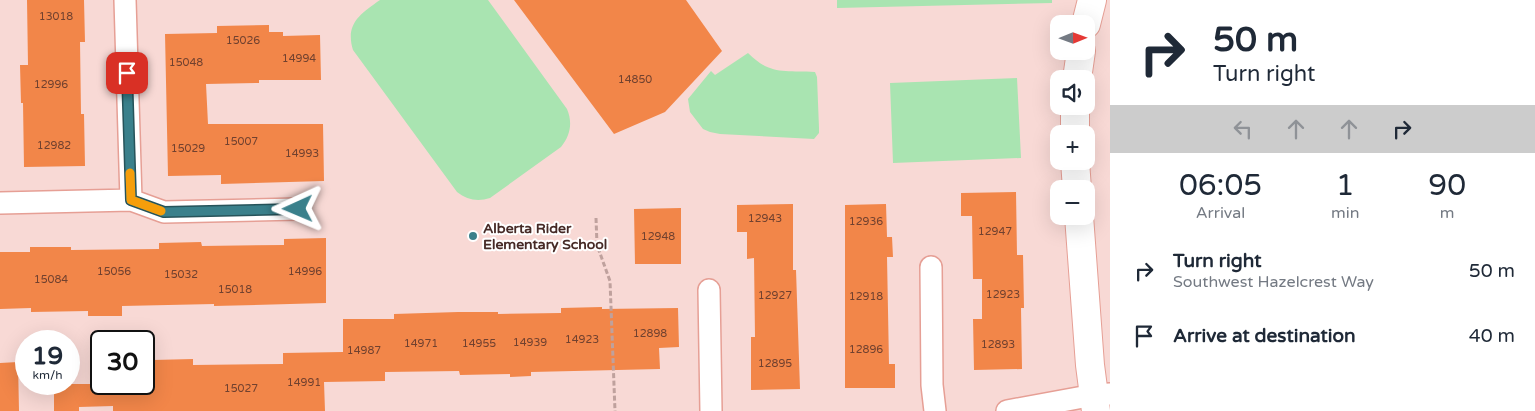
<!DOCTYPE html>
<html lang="en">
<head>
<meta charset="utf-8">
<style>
  :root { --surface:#fff; --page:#f6f6f7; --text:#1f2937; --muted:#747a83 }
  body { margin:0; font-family:"Varela Round",sans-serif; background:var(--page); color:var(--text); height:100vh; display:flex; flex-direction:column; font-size:19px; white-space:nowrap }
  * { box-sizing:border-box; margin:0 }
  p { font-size:16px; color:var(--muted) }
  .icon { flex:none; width:28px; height:28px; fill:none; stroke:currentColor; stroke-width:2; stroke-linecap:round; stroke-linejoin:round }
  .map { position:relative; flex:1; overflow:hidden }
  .details { display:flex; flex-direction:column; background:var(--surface); width:425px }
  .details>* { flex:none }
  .banner { background:#fff; color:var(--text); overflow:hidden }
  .needle { width:32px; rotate:89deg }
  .controls { position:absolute; left:1050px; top:15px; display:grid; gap:10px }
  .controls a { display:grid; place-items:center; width:45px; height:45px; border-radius:10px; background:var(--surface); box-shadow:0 5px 20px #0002; font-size:25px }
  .speed { position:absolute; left:15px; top:330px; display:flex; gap:10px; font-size:25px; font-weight:700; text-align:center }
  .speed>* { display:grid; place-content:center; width:65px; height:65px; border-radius:50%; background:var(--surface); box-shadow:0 5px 20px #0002; line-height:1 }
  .speed small { font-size:12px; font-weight:400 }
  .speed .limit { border:2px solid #111; border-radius:8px; background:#fff; color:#111 }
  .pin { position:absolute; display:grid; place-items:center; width:42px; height:42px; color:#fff; margin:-21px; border-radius:10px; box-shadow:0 2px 8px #0006 }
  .me { position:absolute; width:55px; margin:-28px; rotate:269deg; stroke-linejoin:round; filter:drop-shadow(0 0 4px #0008) }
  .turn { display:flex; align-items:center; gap:18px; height:105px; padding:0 20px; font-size:22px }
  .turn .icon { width:65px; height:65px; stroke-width:2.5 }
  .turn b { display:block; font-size:35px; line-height:42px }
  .lanes { display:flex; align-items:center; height:48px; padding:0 20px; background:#0003; justify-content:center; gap:25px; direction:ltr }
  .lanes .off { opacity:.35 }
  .eta { display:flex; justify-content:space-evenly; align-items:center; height:85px; text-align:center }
  .eta b { font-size:30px; font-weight:600; line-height:35px }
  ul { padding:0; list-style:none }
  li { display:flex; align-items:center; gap:15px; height:65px; padding:0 20px }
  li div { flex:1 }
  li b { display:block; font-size:19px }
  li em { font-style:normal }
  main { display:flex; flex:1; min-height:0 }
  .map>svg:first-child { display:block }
</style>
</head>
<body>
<main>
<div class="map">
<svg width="1110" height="411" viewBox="0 0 1110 411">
  <rect width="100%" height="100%" fill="#f8d9d5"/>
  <!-- green -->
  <path fill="#a9e4b1" d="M 380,0 L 488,0 L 567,109 C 573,123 570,136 561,147 L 490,198 C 478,202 467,200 457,192 L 353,50 C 345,24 360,14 380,0 Z
    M 837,0 L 1052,0 L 1052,3 L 837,8 Z
    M 748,53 C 771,76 785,70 815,72 L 817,77 L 819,128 L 819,133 L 814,139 L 720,134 L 710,132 L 703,129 L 690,112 L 688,99 L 711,71 L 715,75 Z
    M 1017,78 L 1021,158 L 893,163 L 890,83 Z"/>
  <!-- building -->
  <path fill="#f28649" d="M 27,0 L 84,0 L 85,42 L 80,42 L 81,114 L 84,114 L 85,166 L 24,167 L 23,103 L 21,103 L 20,65 L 28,65 Z
    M 514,0 L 686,0 L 722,51 L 665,112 L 614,134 Z
    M 269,25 L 269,32 L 283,32 L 283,36 L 320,35 L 321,80 L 259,80 L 259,83 L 206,84 L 208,124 L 323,124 L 324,181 L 221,184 L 221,175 L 168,176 L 165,34 L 217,33 L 217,26 Z
    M 1016,192 L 1017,255 L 1023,255 L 1024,308 L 1021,308 L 1022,369 L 974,370 L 973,319 L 982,319 L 982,279 L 973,279 L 972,216 L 961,216 L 961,193 Z
    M 793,204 L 793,270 L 796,270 L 800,389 L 751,390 L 751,337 L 755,337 L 754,258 L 747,259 L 747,232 L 737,232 L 737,205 Z
    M 886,204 L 887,237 L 892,237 L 893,257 L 887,257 L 889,364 L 895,364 L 895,388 L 845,388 L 845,205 Z
    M 681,208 L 681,264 L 635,264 L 634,209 Z
    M 326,238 L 326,303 L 214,306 L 214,304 L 122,306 L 122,316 L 88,316 L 88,311 L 31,312 L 31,308 L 0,309 L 0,252 L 30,252 L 30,247 L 71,247 L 71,250 L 159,249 L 159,243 L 201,242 L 202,246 L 284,245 L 284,239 Z
    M 602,307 L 602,309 L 678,308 L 679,347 L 659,348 L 660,369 L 531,372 L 531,376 L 510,377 L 510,374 L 460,375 L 459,371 L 385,372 L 385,381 L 324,382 L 325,411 L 113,411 L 113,406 L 79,407 L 79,411 L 54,411 L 54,384 L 154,384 L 153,360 L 193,359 L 193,365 L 283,364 L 283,353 L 343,352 L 343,319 L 394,319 L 394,314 L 458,312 L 498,312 L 498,314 L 561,313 L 561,308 Z
    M 18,362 L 19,411 L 0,411 L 0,363 Z"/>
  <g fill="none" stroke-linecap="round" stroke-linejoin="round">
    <defs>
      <path id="street" d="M 125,0 L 131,200
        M 0,203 L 131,200 L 164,212 L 298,209
        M 931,267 L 932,385 L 935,411
        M 709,290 L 711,411
        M 1007,411 L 1094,395 L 1110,394"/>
      <path id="secondary" d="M 1086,24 L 1092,0
        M 1077,79 L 1081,51
        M 1075,106 L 1075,134
        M 1075,161 L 1077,189
        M 1079,216 L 1090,365 L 1096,411"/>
    </defs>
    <!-- street casing -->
    <use href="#street" stroke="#e69f95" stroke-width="24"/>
    <!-- secondary casing -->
    <use href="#secondary" stroke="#e69f95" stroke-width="30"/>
    <!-- path -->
    <path stroke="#bfa19d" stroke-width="3" stroke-dasharray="5 2.5" stroke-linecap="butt" d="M 596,218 L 597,245 L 610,281 L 615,411"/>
    <!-- street -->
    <use href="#street" stroke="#fff" stroke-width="21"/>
    <!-- secondary -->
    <use href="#secondary" stroke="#fff" stroke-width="28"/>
  </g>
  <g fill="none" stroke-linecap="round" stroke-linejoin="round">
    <defs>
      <path id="route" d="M 127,73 L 131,200 L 164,212 L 298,209"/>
    </defs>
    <!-- route casing -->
    <use href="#route" stroke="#26535a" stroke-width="12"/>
    <!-- route -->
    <use href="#route" stroke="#3a808b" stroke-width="9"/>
    <!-- slow -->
    <path stroke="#f59e0b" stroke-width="9" d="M 130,173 L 131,200 L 161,211"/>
  </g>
  <!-- markers -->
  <circle fill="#3a808b" stroke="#fff" stroke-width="2" cx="473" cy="236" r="5"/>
  <g text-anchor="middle" stroke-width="4" stroke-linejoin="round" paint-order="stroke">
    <!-- number labels -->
    <g font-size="11" fill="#71412f">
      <text x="56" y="20">13018</text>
      <text x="243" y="44">15026</text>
      <text x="299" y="62">14994</text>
      <text x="186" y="66">15048</text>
      <text x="635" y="83">14850</text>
      <text x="51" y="88">12996</text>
      <text x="241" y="145">15007</text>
      <text x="54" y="149">12982</text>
      <text x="188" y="152">15029</text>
      <text x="302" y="157">14993</text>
      <text x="765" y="222">12943</text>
      <text x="866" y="225">12936</text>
      <text x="995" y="235">12947</text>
      <text x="658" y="240">12948</text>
      <text x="114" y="275">15056</text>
      <text x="305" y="275">14996</text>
      <text x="181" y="278">15032</text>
      <text x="51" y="283">15084</text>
      <text x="235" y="293">15018</text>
      <text x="1003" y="298">12923</text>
      <text x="775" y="299">12927</text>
      <text x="866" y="300">12918</text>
      <text x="650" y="337">12898</text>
      <text x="582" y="343">14923</text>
      <text x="530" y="346">14939</text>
      <text x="421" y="347">14971</text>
      <text x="479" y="347">14955</text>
      <text x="998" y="348">12893</text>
      <text x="866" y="353">12896</text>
      <text x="364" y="354">14987</text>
      <text x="775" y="367">12895</text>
      <text x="304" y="386">14991</text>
      <text x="241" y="392">15027</text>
    </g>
    <!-- poi labels -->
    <g font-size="14" font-weight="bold" fill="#462a26" stroke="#fff" text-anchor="start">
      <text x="483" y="233">Alberta Rider<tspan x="483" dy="16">Elementary School</tspan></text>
    </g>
  </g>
</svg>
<div class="controls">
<a><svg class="needle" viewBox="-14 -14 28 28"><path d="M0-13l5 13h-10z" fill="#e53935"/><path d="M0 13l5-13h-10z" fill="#747a83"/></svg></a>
<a><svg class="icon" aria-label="sound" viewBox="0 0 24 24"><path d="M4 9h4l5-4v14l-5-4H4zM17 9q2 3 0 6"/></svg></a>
<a>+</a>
<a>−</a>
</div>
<div class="speed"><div>19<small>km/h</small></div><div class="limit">30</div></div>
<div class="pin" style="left:127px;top:73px;background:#d93025"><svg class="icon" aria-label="arrive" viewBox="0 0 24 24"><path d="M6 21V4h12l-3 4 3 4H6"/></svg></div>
<svg class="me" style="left:298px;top:209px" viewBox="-20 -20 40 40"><path d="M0-17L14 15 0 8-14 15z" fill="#3a808b" stroke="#fff" stroke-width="4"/></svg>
</div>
<section class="details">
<div class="banner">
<div class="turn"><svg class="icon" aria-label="right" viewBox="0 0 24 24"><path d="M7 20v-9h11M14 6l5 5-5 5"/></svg><div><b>50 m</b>Turn right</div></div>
<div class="lanes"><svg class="icon off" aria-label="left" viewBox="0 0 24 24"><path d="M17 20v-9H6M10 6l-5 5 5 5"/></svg><svg class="icon off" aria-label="ahead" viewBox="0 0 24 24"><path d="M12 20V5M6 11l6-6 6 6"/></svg><svg class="icon off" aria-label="ahead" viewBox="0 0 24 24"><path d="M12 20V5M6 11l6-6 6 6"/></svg><svg class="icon" aria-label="right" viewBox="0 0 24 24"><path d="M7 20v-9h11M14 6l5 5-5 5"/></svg></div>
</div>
<div class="eta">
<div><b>06:05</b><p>Arrival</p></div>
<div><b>1</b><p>min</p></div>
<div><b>90</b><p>m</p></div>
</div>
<ul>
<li><svg class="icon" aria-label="right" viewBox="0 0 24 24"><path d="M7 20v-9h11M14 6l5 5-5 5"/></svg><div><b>Turn right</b><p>Southwest Hazelcrest Way</p></div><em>50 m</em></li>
<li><svg class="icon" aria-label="arrive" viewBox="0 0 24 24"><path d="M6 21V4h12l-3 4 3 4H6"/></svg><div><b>Arrive at destination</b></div><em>40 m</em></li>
</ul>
</section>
</main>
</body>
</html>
